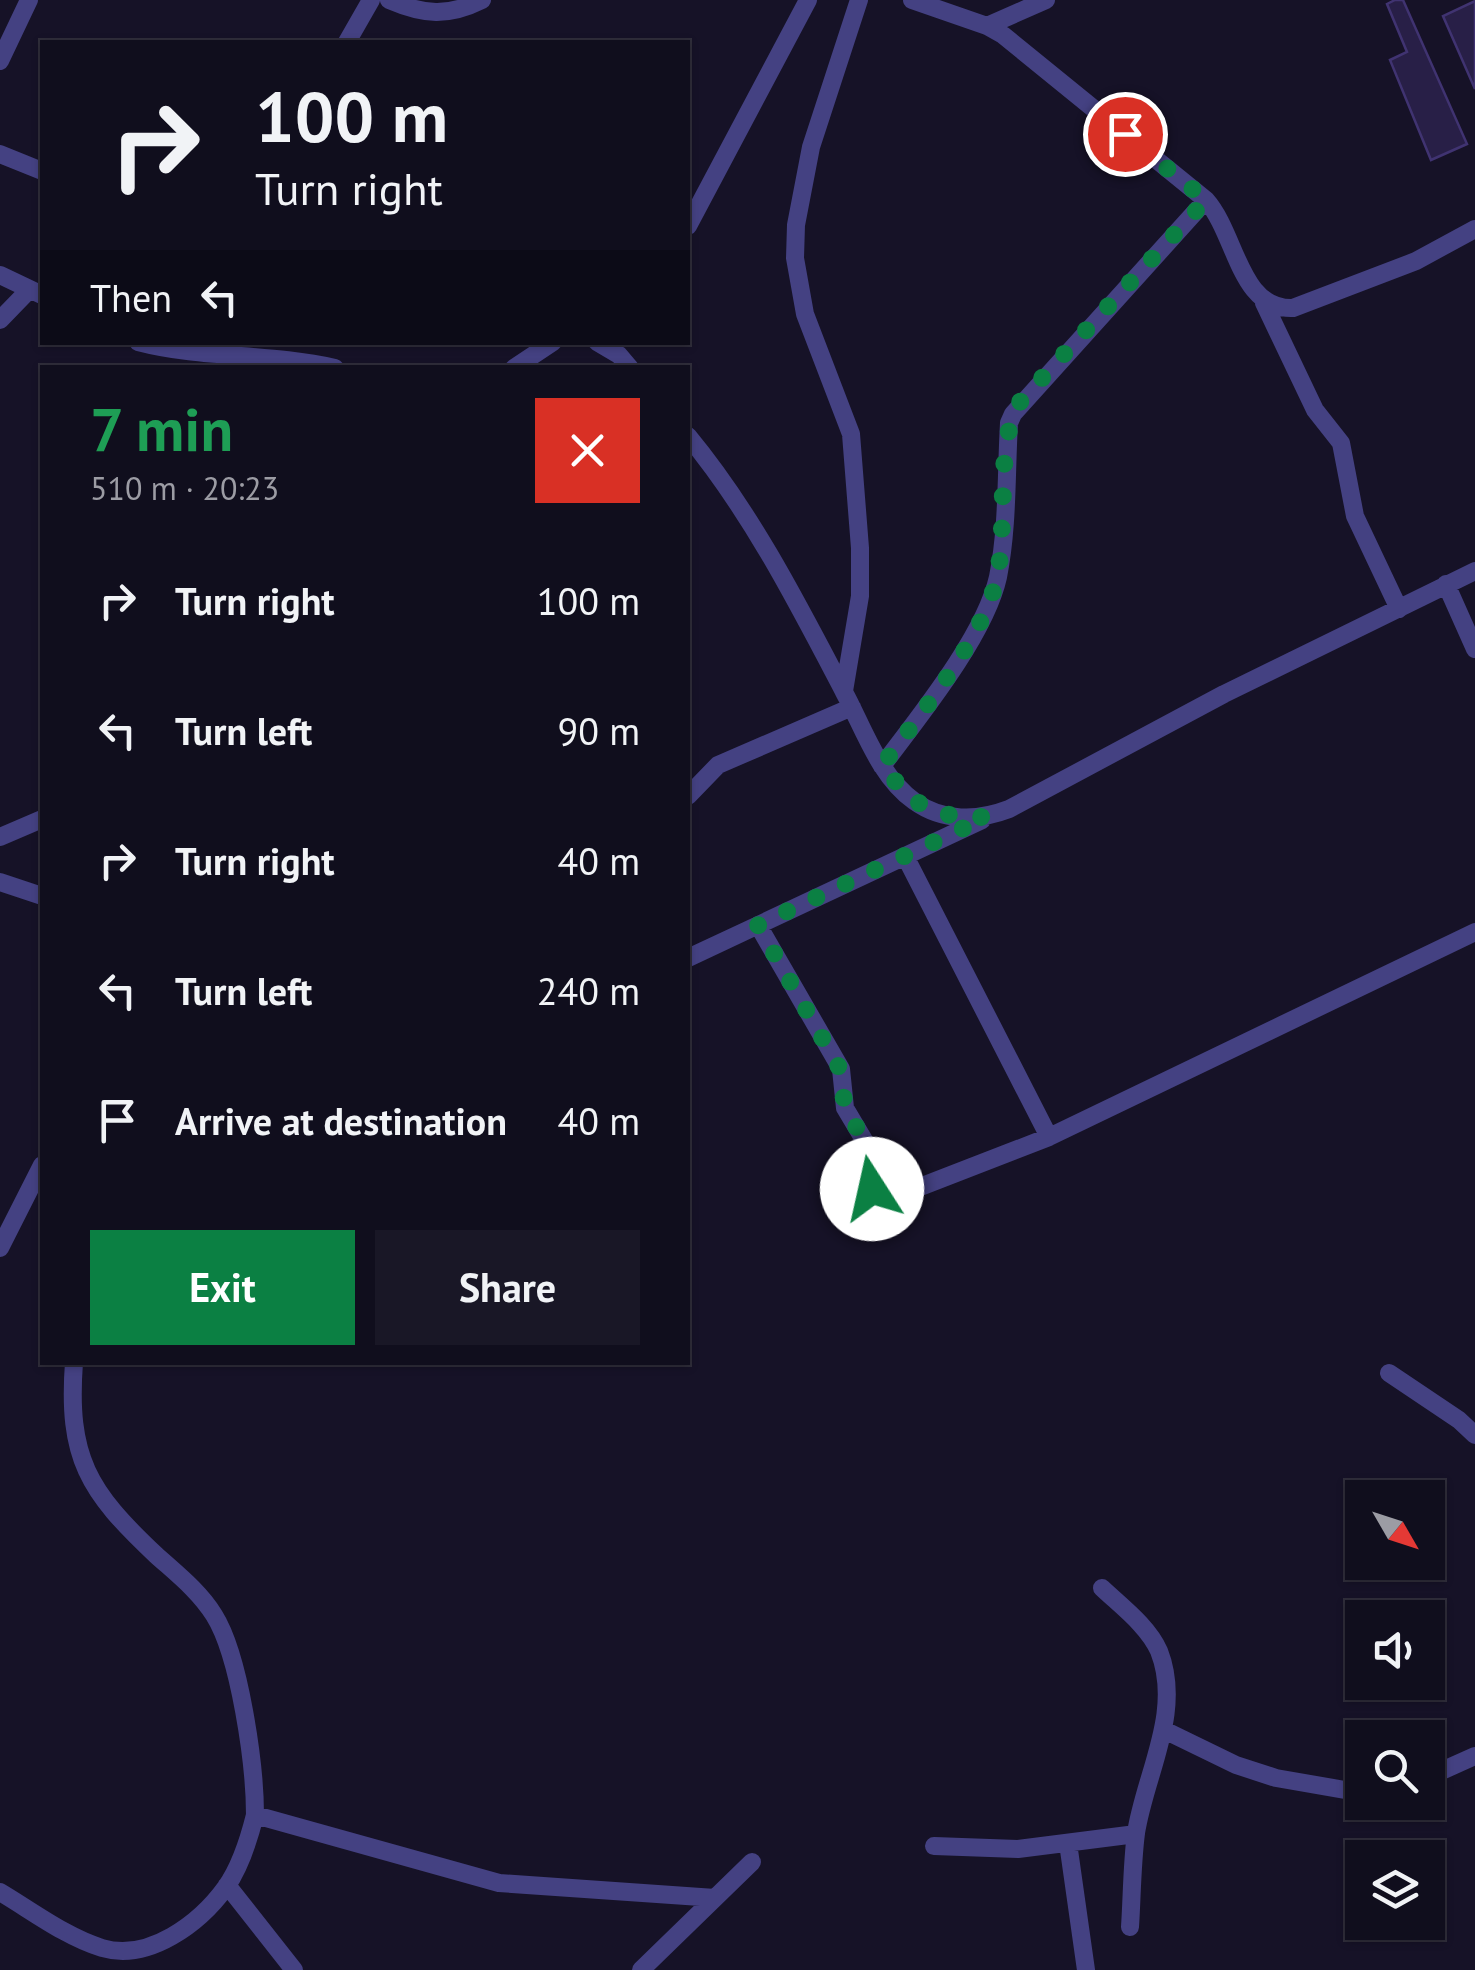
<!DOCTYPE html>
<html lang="en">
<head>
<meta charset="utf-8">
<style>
  :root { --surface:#100e1d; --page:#191726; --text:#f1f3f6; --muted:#9c9ca4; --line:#302e3b; --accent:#0b8043 }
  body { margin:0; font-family:"PT Sans",sans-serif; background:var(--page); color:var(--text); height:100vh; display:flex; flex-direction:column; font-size:38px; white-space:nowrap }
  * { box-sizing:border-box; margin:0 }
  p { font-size:32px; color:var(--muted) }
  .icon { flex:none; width:55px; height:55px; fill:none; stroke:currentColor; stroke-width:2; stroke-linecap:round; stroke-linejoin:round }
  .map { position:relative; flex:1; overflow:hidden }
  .sheet { position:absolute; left:40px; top:365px; width:650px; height:1000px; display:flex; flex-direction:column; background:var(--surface); border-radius:0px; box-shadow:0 2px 8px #0004,0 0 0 2px var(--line) }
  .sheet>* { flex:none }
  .top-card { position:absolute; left:40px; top:40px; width:650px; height:305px; border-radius:0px; box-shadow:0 2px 8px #0004,0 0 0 2px var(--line); background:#100e1d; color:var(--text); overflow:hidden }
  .needle { width:65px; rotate:129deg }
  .controls { position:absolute; left:1345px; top:1480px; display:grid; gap:20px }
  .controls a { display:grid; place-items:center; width:100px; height:100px; border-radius:0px; background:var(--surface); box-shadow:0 2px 8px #0004,0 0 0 2px var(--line); font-size:50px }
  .pin { position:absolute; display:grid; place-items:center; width:85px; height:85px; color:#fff; margin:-42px; border:5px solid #fff; border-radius:50%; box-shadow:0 2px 10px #0007 }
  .me { position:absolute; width:110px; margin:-55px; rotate:350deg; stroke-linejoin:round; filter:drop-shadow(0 0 8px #0008) }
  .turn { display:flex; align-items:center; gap:35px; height:210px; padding:0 50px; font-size:45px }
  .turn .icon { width:130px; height:130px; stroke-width:2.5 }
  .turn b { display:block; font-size:70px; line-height:85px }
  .then { display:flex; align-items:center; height:95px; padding:0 50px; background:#0003; gap:20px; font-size:38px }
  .round { display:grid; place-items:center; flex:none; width:105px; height:105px; border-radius:0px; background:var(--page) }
  .head { display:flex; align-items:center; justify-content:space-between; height:170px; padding:0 50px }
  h1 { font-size:60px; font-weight:700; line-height:75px; color:#1e9e55 }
  .cta { display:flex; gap:20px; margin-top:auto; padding:20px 50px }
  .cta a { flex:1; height:115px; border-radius:0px; background:var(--accent); color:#fff; font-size:40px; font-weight:700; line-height:115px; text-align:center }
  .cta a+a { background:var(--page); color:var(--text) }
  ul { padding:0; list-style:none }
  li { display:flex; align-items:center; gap:30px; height:130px; padding:0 50px }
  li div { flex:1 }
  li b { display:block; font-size:38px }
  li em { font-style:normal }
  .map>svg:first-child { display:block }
</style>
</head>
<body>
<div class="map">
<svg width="1475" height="1970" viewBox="0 0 1475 1970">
  <rect width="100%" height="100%" fill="#161227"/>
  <!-- building -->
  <path fill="#281f47" stroke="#403371" stroke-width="2.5" d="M 1395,0 L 1403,0 L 1467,144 L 1431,160 L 1390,60 L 1407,52 L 1387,4 Z
    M 1475,1 L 1475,89 L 1443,16 Z"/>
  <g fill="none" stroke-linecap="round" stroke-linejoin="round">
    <!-- minor -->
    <path stroke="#444182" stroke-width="18" d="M 389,0 C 424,15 448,17 482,0
      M 912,0 L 987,26 L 1003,35 L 1206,200 C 1237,235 1239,310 1293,308 L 1416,261 L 1475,229
      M 987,26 L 1046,0
      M 347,42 L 371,0
      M 0,61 L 29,0
      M 0,154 L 42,171
      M 688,226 L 808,0
      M 0,275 L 42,295
      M 1264,303 L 1315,410 L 1341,443 L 1355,516 L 1399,609
      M 0,320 L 29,290
      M 138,342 C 203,359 270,353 335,368
      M 597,342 L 619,355 L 630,368
      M 514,368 L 553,342
      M 688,436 C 751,512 798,604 844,692 C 864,729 879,776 914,801 C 943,822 978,821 1009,809 L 1224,694 L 1475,571
      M 1446,584 L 1475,649
      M 844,691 L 860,596 L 860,548 L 851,434 L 805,314 L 795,258 L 796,225 L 811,147 L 859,0
      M 882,766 C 918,718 985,636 998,577 C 1008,527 1006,474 1009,423 L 1013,414 L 1206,200
      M 688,796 L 718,765 L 852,707
      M 0,837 L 42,819
      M 905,856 L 1049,1137
      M 0,882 L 42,896
      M 758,925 L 841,1069 L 845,1108 L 864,1140 L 872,1189 L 877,1196 L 889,1199 L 1049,1137 L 1475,932
      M 688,958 L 982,820
      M 0,1248 L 42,1165
      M 1389,1373 L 1459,1420 L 1475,1435
      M 1102,1588 C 1121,1606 1148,1626 1159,1651 C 1183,1712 1145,1774 1136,1833 C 1132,1864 1132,1896 1130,1927
      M 1164,1730 L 1236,1765 L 1276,1778 L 1362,1793
      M 1428,1777 L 1475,1756
      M 255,1815 L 499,1883 L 715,1898
      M 1068,1843 L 1086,1970
      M 934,1846 L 1018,1849 L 1136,1834
      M 227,1885 L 294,1970
      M 0,1892 C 32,1911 66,1937 102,1948 C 149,1962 200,1923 226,1887 C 241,1866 249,1839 255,1815 C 255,1766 240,1656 214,1615 C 199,1591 177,1574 156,1555 C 88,1491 67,1458 74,1362
      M 641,1970 L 752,1862"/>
  </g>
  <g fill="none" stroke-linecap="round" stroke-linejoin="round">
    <!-- route -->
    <path stroke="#0b8043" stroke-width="18" stroke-dasharray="0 32.4" d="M 872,1189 L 864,1140 L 845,1108 L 840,1069 L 758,925 L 987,817 C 929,817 919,809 882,766 C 918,717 985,636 997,577 C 1008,526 995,445 1019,403 L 1206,200 L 1125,134"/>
  </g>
</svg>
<div class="controls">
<a><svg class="needle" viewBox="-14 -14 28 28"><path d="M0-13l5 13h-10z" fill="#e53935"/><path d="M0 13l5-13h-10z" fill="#9c9ca4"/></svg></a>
<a><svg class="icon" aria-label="sound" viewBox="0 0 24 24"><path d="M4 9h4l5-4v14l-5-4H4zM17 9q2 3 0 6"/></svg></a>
<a><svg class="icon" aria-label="search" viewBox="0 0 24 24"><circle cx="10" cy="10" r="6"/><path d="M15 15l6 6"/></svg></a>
<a><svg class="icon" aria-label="layers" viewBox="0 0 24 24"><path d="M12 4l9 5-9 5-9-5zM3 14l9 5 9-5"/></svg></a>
</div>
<div class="pin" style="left:1125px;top:134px;background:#d93025"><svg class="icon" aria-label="arrive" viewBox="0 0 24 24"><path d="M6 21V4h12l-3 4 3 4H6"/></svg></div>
<svg class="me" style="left:872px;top:1189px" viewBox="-20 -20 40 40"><circle r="19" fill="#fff"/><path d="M0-13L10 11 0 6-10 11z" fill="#0b8043"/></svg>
<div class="top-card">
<div class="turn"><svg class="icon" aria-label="right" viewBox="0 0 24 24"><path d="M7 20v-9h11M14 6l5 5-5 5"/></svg><div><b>100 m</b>Turn right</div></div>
<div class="then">Then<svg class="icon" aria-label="left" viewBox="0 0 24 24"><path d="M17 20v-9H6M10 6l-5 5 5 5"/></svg></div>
</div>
<section class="sheet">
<div class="head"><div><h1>7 min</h1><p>510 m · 20:23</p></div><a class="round" style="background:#d93025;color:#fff"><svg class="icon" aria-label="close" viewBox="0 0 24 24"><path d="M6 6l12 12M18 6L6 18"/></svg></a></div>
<ul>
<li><svg class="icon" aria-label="right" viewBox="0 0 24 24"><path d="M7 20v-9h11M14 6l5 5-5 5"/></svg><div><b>Turn right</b></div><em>100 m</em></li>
<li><svg class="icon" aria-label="left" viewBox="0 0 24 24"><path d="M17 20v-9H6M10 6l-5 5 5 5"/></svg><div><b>Turn left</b></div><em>90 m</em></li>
<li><svg class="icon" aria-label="right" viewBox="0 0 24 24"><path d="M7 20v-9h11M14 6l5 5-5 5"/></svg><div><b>Turn right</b></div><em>40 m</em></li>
<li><svg class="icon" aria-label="left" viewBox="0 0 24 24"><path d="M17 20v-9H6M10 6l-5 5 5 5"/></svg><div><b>Turn left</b></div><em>240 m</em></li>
<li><svg class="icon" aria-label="arrive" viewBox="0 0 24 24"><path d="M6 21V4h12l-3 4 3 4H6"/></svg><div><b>Arrive at destination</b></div><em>40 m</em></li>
</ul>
<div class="cta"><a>Exit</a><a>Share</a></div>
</section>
</div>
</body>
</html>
